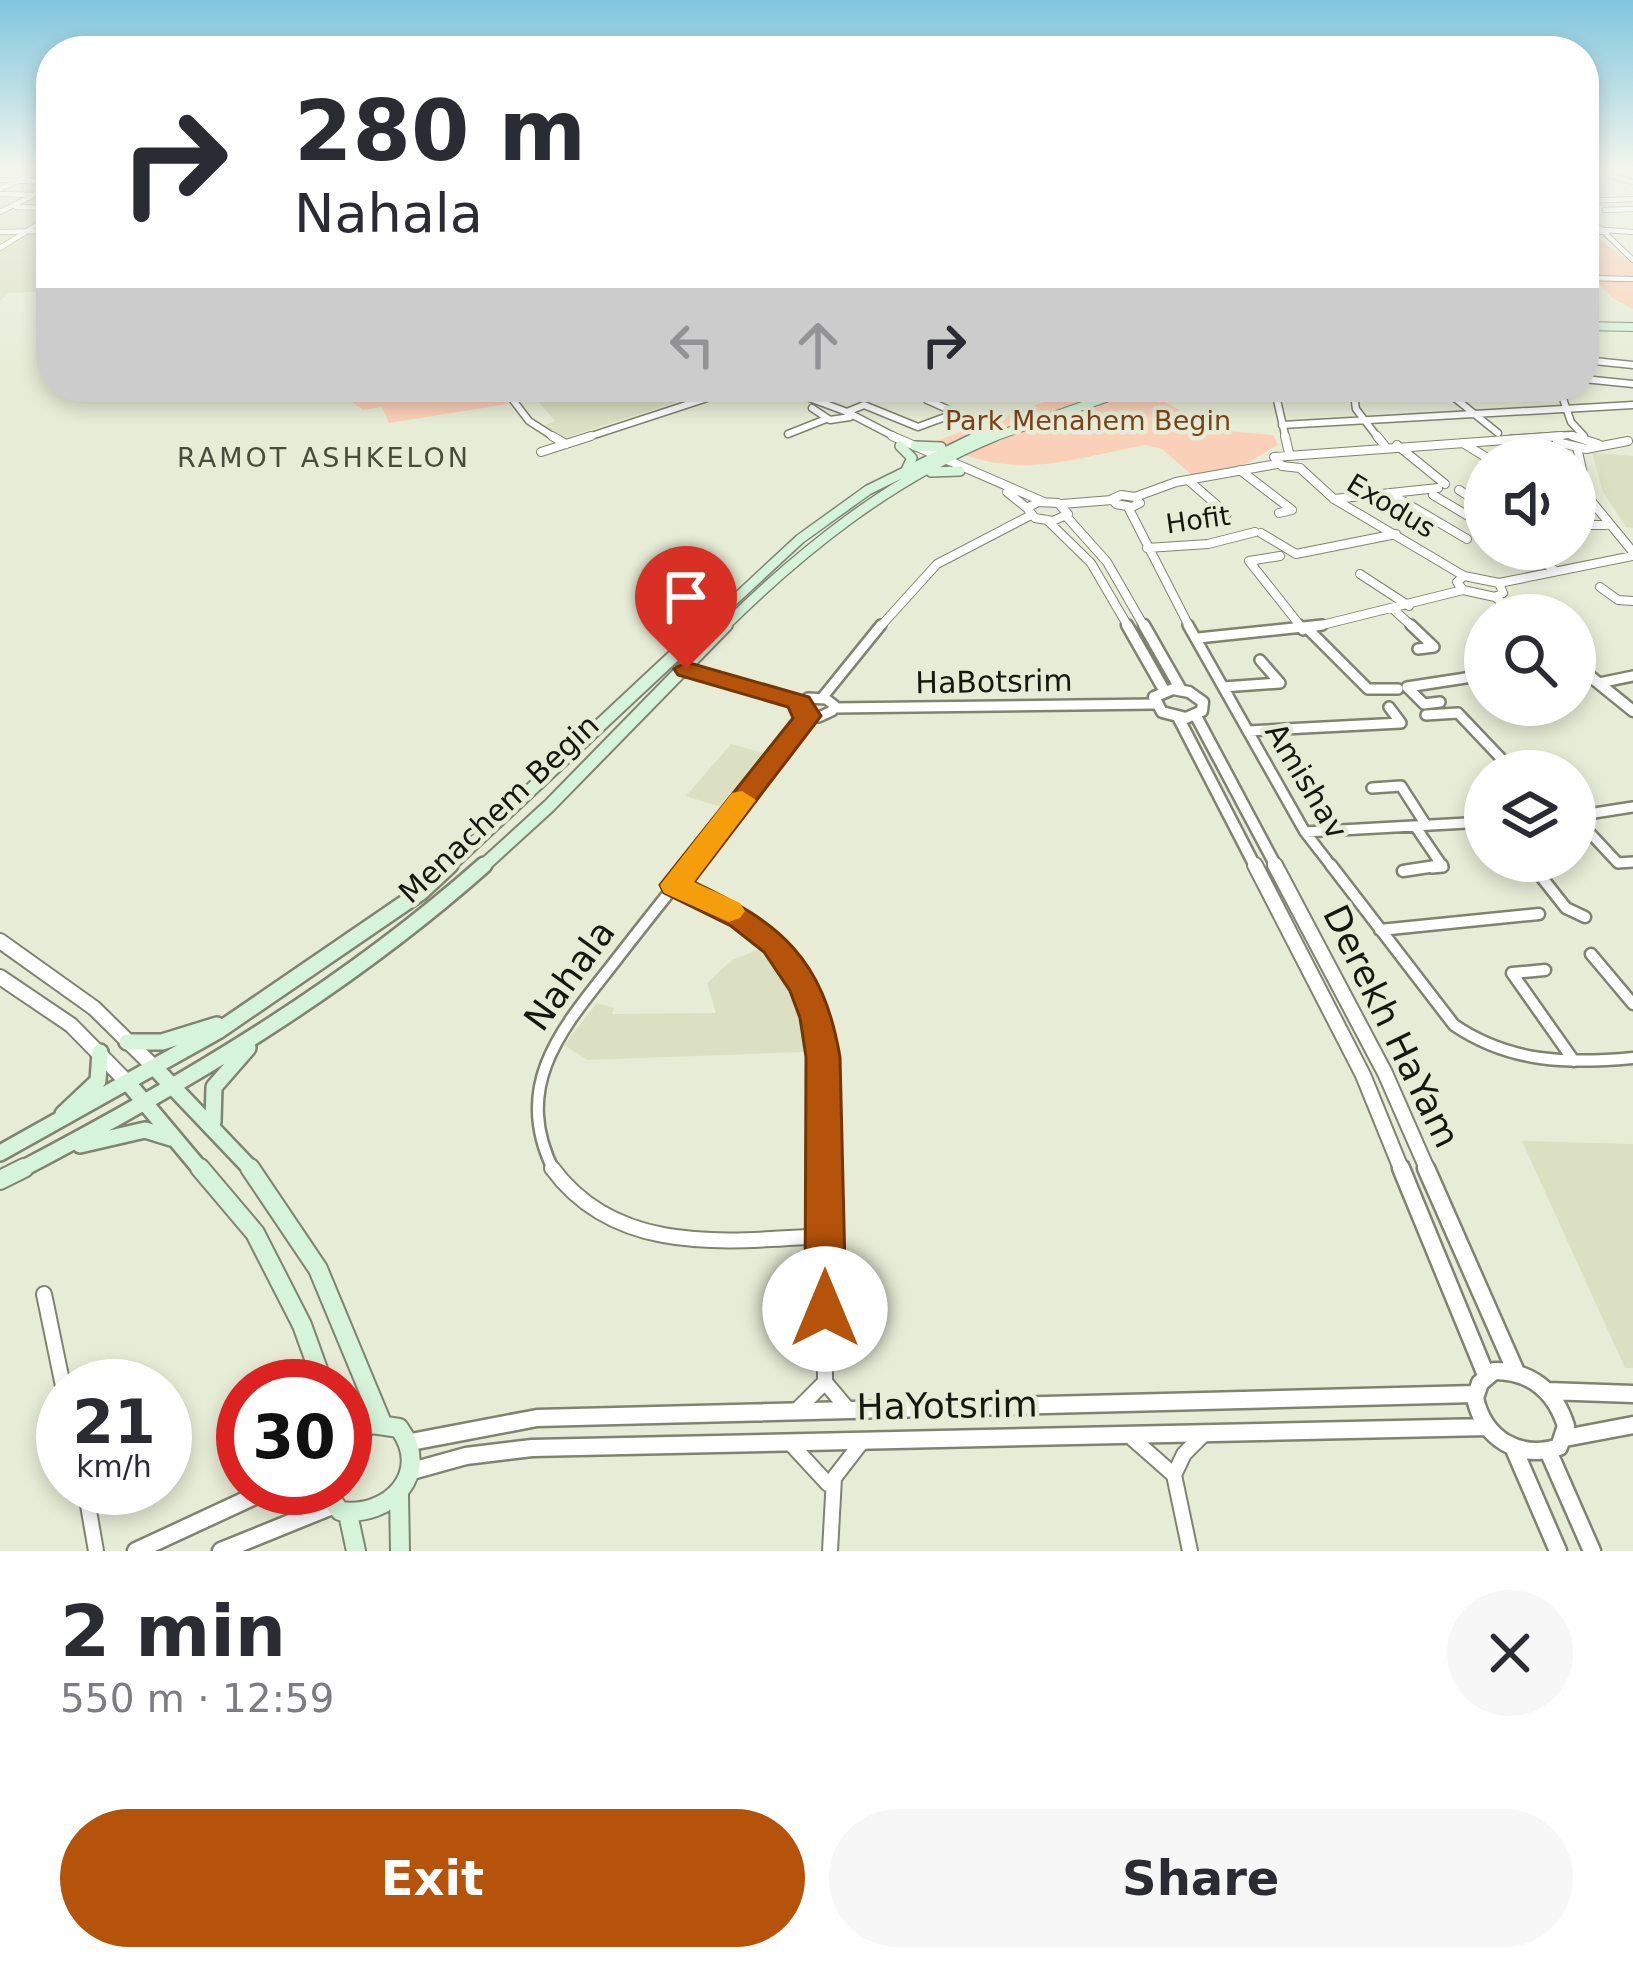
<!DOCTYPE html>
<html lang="en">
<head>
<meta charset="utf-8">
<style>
  :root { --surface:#fff; --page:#f7f7f7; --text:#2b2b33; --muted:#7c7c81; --accent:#b45309 }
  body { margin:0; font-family:"DejaVu Sans",sans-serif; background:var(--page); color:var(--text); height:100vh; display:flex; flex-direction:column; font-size:45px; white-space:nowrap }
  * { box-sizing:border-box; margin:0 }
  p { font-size:39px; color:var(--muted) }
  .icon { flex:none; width:66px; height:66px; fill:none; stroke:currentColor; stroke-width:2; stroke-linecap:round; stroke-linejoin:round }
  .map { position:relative; height:1551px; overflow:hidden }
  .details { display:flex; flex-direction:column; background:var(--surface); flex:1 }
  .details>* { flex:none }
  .top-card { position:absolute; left:36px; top:36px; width:1563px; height:366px; border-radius:48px; box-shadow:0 6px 18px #0003; background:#fff; color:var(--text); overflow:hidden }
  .buttons { position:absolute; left:1464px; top:438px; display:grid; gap:24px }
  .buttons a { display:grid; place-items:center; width:132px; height:132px; border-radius:50%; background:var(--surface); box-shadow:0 6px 18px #0003; font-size:60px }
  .speed { position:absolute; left:36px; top:1359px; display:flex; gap:24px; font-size:60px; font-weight:700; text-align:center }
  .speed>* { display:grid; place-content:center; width:156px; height:156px; border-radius:50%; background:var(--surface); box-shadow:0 6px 18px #0003; line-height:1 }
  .speed small { font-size:30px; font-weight:400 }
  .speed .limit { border:18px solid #d22; background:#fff; color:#111 }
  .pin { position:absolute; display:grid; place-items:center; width:102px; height:102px; color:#fff; margin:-123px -51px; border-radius:50% 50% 50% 0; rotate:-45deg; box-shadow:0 0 12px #0007 }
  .pin .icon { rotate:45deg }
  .me { position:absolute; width:132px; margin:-66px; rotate:0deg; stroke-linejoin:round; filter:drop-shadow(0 0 9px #0008) }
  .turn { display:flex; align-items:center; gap:42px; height:252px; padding:0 60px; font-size:54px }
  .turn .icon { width:156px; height:156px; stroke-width:2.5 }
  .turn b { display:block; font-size:84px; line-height:102px }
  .lanes { display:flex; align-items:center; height:114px; padding:0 60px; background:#0003; justify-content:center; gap:60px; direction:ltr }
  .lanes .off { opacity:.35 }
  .round { display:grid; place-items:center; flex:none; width:126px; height:126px; border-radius:63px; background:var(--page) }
  .head { display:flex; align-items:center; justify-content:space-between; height:204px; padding:0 60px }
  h1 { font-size:72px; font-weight:700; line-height:90px }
  .primary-button { display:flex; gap:24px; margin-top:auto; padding:24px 60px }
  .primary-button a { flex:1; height:138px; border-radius:72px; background:var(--accent); color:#fff; font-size:48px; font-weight:700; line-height:138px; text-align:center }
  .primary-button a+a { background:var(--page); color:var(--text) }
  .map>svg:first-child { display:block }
</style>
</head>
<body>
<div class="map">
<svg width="1633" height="1551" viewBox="0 0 1633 1551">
  <rect width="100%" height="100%" fill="#e7ecd6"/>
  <!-- built -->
  <path fill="#dbe0c3" d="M 0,168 L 51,168 L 51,291 L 8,293 L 0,301 Z
    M 585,387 L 723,387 L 565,438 L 543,426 L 555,421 L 538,401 Z
    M 1592,453 L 1633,456 L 1633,528 L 1626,527 L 1603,492 Z
    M 731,744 L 764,753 L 721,807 L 686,796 Z
    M 760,949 L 795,998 L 805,1052 L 587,1060 L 564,1045 L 597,1003 L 614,1008 L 612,1014 L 716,1013 L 707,983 L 732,960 Z
    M 1522,1141 L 1633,1144 L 1633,1368 L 1625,1368 Z"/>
  <!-- green -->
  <path fill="#fad0b8" d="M 1584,223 L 1585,229 L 1633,264 L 1633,309 L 1614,299 L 1584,269 Z
    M 365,387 L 494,387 L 508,404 L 389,423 L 382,407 L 363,410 L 341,394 Z
    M 1085,387 L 1172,387 L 1150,394 L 1217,430 L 1273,435 L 1278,445 L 1245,464 L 1192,475 L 1162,449 L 1145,445 C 1061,461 1015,482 933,442 Z"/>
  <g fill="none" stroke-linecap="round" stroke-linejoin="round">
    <defs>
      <path id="minor-far5" d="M 1586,168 L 1633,182
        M 0,180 L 51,182
        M 0,189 L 47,168
        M 0,194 L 31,195
        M 1584,201 L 1633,199
        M 16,207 L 47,208
        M 1605,210 L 1633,209
        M 0,212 L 51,186
        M 1584,218 L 1599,228
        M 1605,230 L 1633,232
        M 1584,231 L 1608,232 L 1599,228
        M 0,232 L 51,231
        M 1605,233 L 1633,260
        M 1584,278 L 1633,279"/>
      <path id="minor-far4" d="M 1584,360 L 1633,365
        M 1584,379 L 1633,384
        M 503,387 L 529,421 L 557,439
        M 1362,387 L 1354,395 L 1356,409 L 1379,439
        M 1469,387 L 1476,392
        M 1559,387 L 1571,422 L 1584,436
        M 1006,389 L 1013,387
        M 1456,399 L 1498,433
        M 847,412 L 864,405 L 918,427 L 956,413 L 927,400
        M 1282,425 L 1633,405
        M 788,434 L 826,419
        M 582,439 L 741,387"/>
      <path id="minor-far3" d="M 552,436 L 566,444
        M 1377,436 L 1385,446
        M 1463,443 L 1489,459
        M 1397,445 L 1445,484
        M 1577,447 L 1588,497 L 1633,552
        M 541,452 L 591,436
        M 1240,470 L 1292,510 L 1279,513
        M 1188,480 L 1227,514 L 1201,520
        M 1459,490 L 1472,498 L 1485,498
        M 1389,493 L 1467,539
        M 1433,495 L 1485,526
        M 1334,499 L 1438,488
        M 1128,507 L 1190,628
        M 1575,525 L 1606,525
        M 1261,533 L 1296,554 L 1396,534
        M 1147,548 L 1208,544 L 1255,532
        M 1524,549 L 1553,569
        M 1280,556 L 1249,561 L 1302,628
        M 1360,574 L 1409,606
        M 1499,583 L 1633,556
        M 1600,587 L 1618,600 L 1633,601
        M 1394,610 L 1414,628
        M 879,628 L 937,564 L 1031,515
        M 1310,628 L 1463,590"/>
      <path id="minor-far2" d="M 1188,625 L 1305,832 L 1333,868
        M 1299,625 L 1303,630
        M 1411,625 L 1434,647 L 1418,649
        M 1308,629 L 1368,689 L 1398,689
        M 1198,638 L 1322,625
        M 686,669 L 800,703
        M 1599,683 L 1633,676
        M 1223,687 L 1280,683 L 1260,660
        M 808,698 L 826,699 L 834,705 L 832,711 L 819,717 L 804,715 L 799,706 Z
        M 822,698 L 881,625
        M 1440,702 L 1424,704 L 1407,687 L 1485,675
        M 834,708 L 1155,704
        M 1426,715 L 1458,713 L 1513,771
        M 1248,731 L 1401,723 L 1389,707
        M 1372,788 L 1401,786 L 1426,825
        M 1575,816 L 1633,807
        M 1575,817 L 1618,863 L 1633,862
        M 1415,826 L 1443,867 L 1432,868
        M 1305,832 L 1485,822
        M 1529,861 L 1535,868
        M 688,868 L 808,716"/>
      <path id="minor-far1" d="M 1331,865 L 1454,1025 C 1510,1063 1568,1064 1633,1058
        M 1532,865 L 1566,908 L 1585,917
        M 1403,871 L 1442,865
        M 675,885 C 826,955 823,1019 824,1171
        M 1380,930 L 1539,914
        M 1591,954 L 1633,1004
        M 1545,970 L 1512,973 L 1574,1061
        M 554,1171 C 512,1088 559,1032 609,969 C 636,934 663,900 691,865"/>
      <path id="minor" d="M 552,1168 C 617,1257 728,1241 826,1236
        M 824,1168 L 825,1382 L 846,1407
        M 44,1294 L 63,1386
        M 799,1408 L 825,1382
        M 1133,1439 L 1174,1475 L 1190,1551
        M 791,1444 L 828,1484
        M 1174,1475 L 1184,1454 L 1202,1436
        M 85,1488 L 96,1551
        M 830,1551 L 834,1478 L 861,1443"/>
      <path id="tertiary-far5" d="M 0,248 L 51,216"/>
      <path id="tertiary-far4" d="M 780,387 L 847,412 L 899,439
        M 1274,387 L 1286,439
        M 812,408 L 830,420 L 850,417
        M 1510,439 L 1571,435 L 1582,439"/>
      <path id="tertiary-far3" d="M 892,436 L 1044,502
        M 1285,436 L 1289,453
        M 1573,436 L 1598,444
        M 1557,442 L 1586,449 L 1628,441
        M 1300,468 L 1282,466 L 1274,457 L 1561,436
        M 1300,468 L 1334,499 L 1464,576
        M 1007,492 L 1027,508
        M 1121,495 L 1135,497 L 1140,503 L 1132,507 L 1116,504 L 1112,499 Z
        M 1135,497 L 1176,482 L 1277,464
        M 1038,502 L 1058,503 L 1068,514 L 1053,521 L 1035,518 L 1027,508 Z
        M 1062,504 L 1112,500
        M 1066,516 L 1107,562 L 1145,628
        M 1047,520 L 1091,563 L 1129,628
        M 1464,576 L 1499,583 L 1503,593 L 1495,597
        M 1464,576 L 1457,582 L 1463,590 L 1495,597
        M 1495,597 L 1517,615"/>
      <path id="tertiary-far2" d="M 1127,625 L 1164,690
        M 1144,625 L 1181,690
        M 1575,664 L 1633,711
        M 1173,689 L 1189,692 L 1203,702 L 1202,711 L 1186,718 L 1162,712 L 1154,697 Z
        M 1196,716 L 1277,868
        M 1178,717 L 1256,868"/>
      <path id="tertiary-far1" d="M 1255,865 L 1363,1075 L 1402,1171
        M 1275,865 L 1385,1073 L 1428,1171
        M 0,941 L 94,1008 L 155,1068
        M 0,977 L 71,1025 L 129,1084"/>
      <path id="tertiary" d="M 1401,1168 L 1486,1375
        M 1426,1168 L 1516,1372
        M 1494,1371 C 1531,1371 1555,1391 1566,1426 L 1559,1447 C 1519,1460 1484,1439 1475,1398 L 1480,1383 Z
        M 1548,1391 L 1633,1394
        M 1565,1438 L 1633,1425
        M 411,1442 L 537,1418 L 1475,1394
        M 1514,1449 L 1558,1551
        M 1549,1453 L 1592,1551
        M 412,1471 L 466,1456 L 532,1448 L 1487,1427
        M 136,1551 L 272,1488
        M 221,1551 L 332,1506"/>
      <path id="secondary-far4" d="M 1584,326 L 1633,327
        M 972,439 L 991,429
        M 988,439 L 1137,387"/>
      <path id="secondary-far3" d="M 900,446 L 912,458 L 907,468
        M 915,446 L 941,447
        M 931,472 L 960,471
        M 704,628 L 800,539 L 868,490 L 978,436
        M 723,628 C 803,549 891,479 995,436"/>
      <path id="secondary-far2" d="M 447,868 L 707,625
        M 481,868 L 549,806 L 726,625"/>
      <path id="secondary-far1" d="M 127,1042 L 162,1042 L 217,1025
        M 155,1068 L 253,1171
        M 129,1084 L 202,1171
        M 63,1114 L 98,1081 L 100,1052
        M 213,1122 L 214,1087 L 248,1048
        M 80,1145 L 145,1130 L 171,1138
        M 0,1153 L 218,1031 L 421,892 L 450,865
        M 18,1171 C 184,1084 343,990 484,865"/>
      <path id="secondary" d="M 200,1168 L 255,1233 L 302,1325 L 324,1386
        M 250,1168 L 318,1269 L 382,1423
        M 0,1180 L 24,1168
        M 323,1488 L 340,1511 C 390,1518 432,1473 399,1428 L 372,1424 L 345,1437
        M 399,1494 L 400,1551
        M 348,1514 L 356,1551"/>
    </defs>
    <!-- minor-far5 casing -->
    <use href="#minor-far5" stroke="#808370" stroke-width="6"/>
    <!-- minor-far4 casing -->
    <use href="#minor-far4" stroke="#808370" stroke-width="9"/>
    <!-- minor-far3 casing -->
    <use href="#minor-far3" stroke="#808370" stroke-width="10"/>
    <!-- minor-far2 casing -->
    <use href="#minor-far2" stroke="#808370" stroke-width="14"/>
    <!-- minor-far1 casing -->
    <use href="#minor-far1" stroke="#808370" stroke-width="15"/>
    <!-- minor casing -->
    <use href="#minor" stroke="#808370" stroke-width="18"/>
    <!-- tertiary-far5 casing -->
    <use href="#tertiary-far5" stroke="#808370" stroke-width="6"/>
    <!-- tertiary-far4 casing -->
    <use href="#tertiary-far4" stroke="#808370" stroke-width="9"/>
    <!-- tertiary-far3 casing -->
    <use href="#tertiary-far3" stroke="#808370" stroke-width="10"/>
    <!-- tertiary-far2 casing -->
    <use href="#tertiary-far2" stroke="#808370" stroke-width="15"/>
    <!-- tertiary-far1 casing -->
    <use href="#tertiary-far1" stroke="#808370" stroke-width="18"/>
    <!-- tertiary casing -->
    <use href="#tertiary" stroke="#808370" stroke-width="21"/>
    <!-- secondary-far4 casing -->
    <use href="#secondary-far4" stroke="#808370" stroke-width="10"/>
    <!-- secondary-far3 casing -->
    <use href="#secondary-far3" stroke="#808370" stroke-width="12"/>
    <!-- secondary-far2 casing -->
    <use href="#secondary-far2" stroke="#808370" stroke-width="16"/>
    <!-- secondary-far1 casing -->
    <use href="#secondary-far1" stroke="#808370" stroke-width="20"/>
    <!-- secondary casing -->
    <use href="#secondary" stroke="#808370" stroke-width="22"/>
    <!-- minor-far5 -->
    <use href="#minor-far5" stroke="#fff" stroke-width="4.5"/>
    <!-- minor-far4 -->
    <use href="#minor-far4" stroke="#fff" stroke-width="6"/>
    <!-- minor-far3 -->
    <use href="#minor-far3" stroke="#fff" stroke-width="8"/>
    <!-- minor-far2 -->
    <use href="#minor-far2" stroke="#fff" stroke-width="9"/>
    <!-- minor-far1 -->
    <use href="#minor-far1" stroke="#fff" stroke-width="10"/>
    <!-- minor -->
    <use href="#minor" stroke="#fff" stroke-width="14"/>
    <!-- tertiary-far5 -->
    <use href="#tertiary-far5" stroke="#fff" stroke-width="4.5"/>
    <!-- tertiary-far4 -->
    <use href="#tertiary-far4" stroke="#fff" stroke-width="6"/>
    <!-- tertiary-far3 -->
    <use href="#tertiary-far3" stroke="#fff" stroke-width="8"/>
    <!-- tertiary-far2 -->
    <use href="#tertiary-far2" stroke="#fff" stroke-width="10"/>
    <!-- tertiary-far1 -->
    <use href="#tertiary-far1" stroke="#fff" stroke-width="14"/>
    <!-- tertiary -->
    <use href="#tertiary" stroke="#fff" stroke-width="16"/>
    <!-- secondary-far4 -->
    <use href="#secondary-far4" stroke="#d5f4da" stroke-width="8"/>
    <!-- secondary-far3 -->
    <use href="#secondary-far3" stroke="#d5f4da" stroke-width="9"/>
    <!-- secondary-far2 -->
    <use href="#secondary-far2" stroke="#d5f4da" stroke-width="12"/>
    <!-- secondary-far1 -->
    <use href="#secondary-far1" stroke="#d5f4da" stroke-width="15"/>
    <!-- secondary -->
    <use href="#secondary" stroke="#d5f4da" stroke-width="18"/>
  </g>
  <!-- sky -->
  <linearGradient id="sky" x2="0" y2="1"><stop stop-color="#80c6de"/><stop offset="0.44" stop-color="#f4f6ed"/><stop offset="1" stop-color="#f4f6ed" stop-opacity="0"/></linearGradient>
  <rect width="1633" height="385" fill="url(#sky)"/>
  <!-- route -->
  <path fill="#b45309" stroke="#753606" stroke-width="3" d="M 686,662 L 809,697 L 821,716 L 694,882 C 781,923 823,958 840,1057 L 846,1309 L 840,1322 L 825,1328 L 811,1322 L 805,1309 L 806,1057 L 800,1018 L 790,991 L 764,952 L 731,926 L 664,893 L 660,885 L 793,718 L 788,707 L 678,675 L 674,669 Z"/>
  <!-- slow -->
  <path fill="#f59e0b" d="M 742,791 L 756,800 L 694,882 L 740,903 L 745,911 L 740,918 L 729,922 L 664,893 L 660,885 L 732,793 Z"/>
  <g text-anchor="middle" stroke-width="9" stroke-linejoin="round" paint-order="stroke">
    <!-- far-park labels -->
    <g font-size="27" fill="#7e421b" stroke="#e7ecd6">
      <text x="1088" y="430">Park Menahem Begin</text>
    </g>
    <!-- far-neighbourhood labels -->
    <g font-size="27" letter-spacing="3" fill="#494c3a" stroke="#e7ecd6">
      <text x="324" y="467">RAMOT ASHKELON</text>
    </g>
    <!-- far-street labels -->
    <g font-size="27" fill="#161810" stroke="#e7ecd6">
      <text transform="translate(1391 506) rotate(31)" y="9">Exodus</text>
      <text transform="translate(1198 520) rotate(-8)" y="9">Hofit</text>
    </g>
    <!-- street labels -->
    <g font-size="30" fill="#161810" stroke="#e7ecd6">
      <text transform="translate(994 682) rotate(-1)" y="10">HaBotsrim</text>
      <text transform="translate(1306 781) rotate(59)" y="10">Amishav</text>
      <text transform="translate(499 809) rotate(-43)" y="10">Menachem Begin</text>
    </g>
    <!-- near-street labels -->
    <g font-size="36" fill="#161810" stroke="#e7ecd6">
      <text transform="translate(569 975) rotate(-54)" y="13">Nahala</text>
      <text transform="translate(1392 1026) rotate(64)" y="13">Derekh HaYam</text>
      <text transform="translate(947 1405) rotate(-1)" y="13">HaYotsrim</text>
    </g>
  </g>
</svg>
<div class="buttons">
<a><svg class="icon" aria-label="sound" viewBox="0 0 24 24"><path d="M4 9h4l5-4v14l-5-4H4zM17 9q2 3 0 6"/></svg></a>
<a><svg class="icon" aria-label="search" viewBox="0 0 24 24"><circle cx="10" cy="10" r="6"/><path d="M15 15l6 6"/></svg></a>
<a><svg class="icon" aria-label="layers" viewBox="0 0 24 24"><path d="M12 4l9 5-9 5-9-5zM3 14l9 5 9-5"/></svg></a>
</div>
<div class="speed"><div>21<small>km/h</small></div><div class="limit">30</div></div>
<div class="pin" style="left:686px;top:669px;background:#d93025"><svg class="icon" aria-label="arrive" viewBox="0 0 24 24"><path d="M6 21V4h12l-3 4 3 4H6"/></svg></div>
<svg class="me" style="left:825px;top:1309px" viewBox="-20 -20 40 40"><circle r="19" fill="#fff"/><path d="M0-13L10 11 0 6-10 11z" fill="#b45309"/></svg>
<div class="top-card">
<div class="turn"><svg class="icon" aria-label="right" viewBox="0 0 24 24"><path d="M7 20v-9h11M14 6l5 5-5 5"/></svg><div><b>280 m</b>Nahala</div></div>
<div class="lanes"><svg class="icon off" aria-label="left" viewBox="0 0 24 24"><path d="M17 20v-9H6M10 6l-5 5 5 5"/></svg><svg class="icon off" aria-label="ahead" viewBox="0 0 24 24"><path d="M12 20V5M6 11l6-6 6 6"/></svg><svg class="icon" aria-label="right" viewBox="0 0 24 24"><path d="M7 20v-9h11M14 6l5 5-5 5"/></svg></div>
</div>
</div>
<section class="details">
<div class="head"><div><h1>2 min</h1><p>550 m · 12:59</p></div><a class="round"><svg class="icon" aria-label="close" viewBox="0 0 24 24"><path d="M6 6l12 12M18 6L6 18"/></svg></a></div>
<div class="primary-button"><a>Exit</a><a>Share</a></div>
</section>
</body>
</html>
